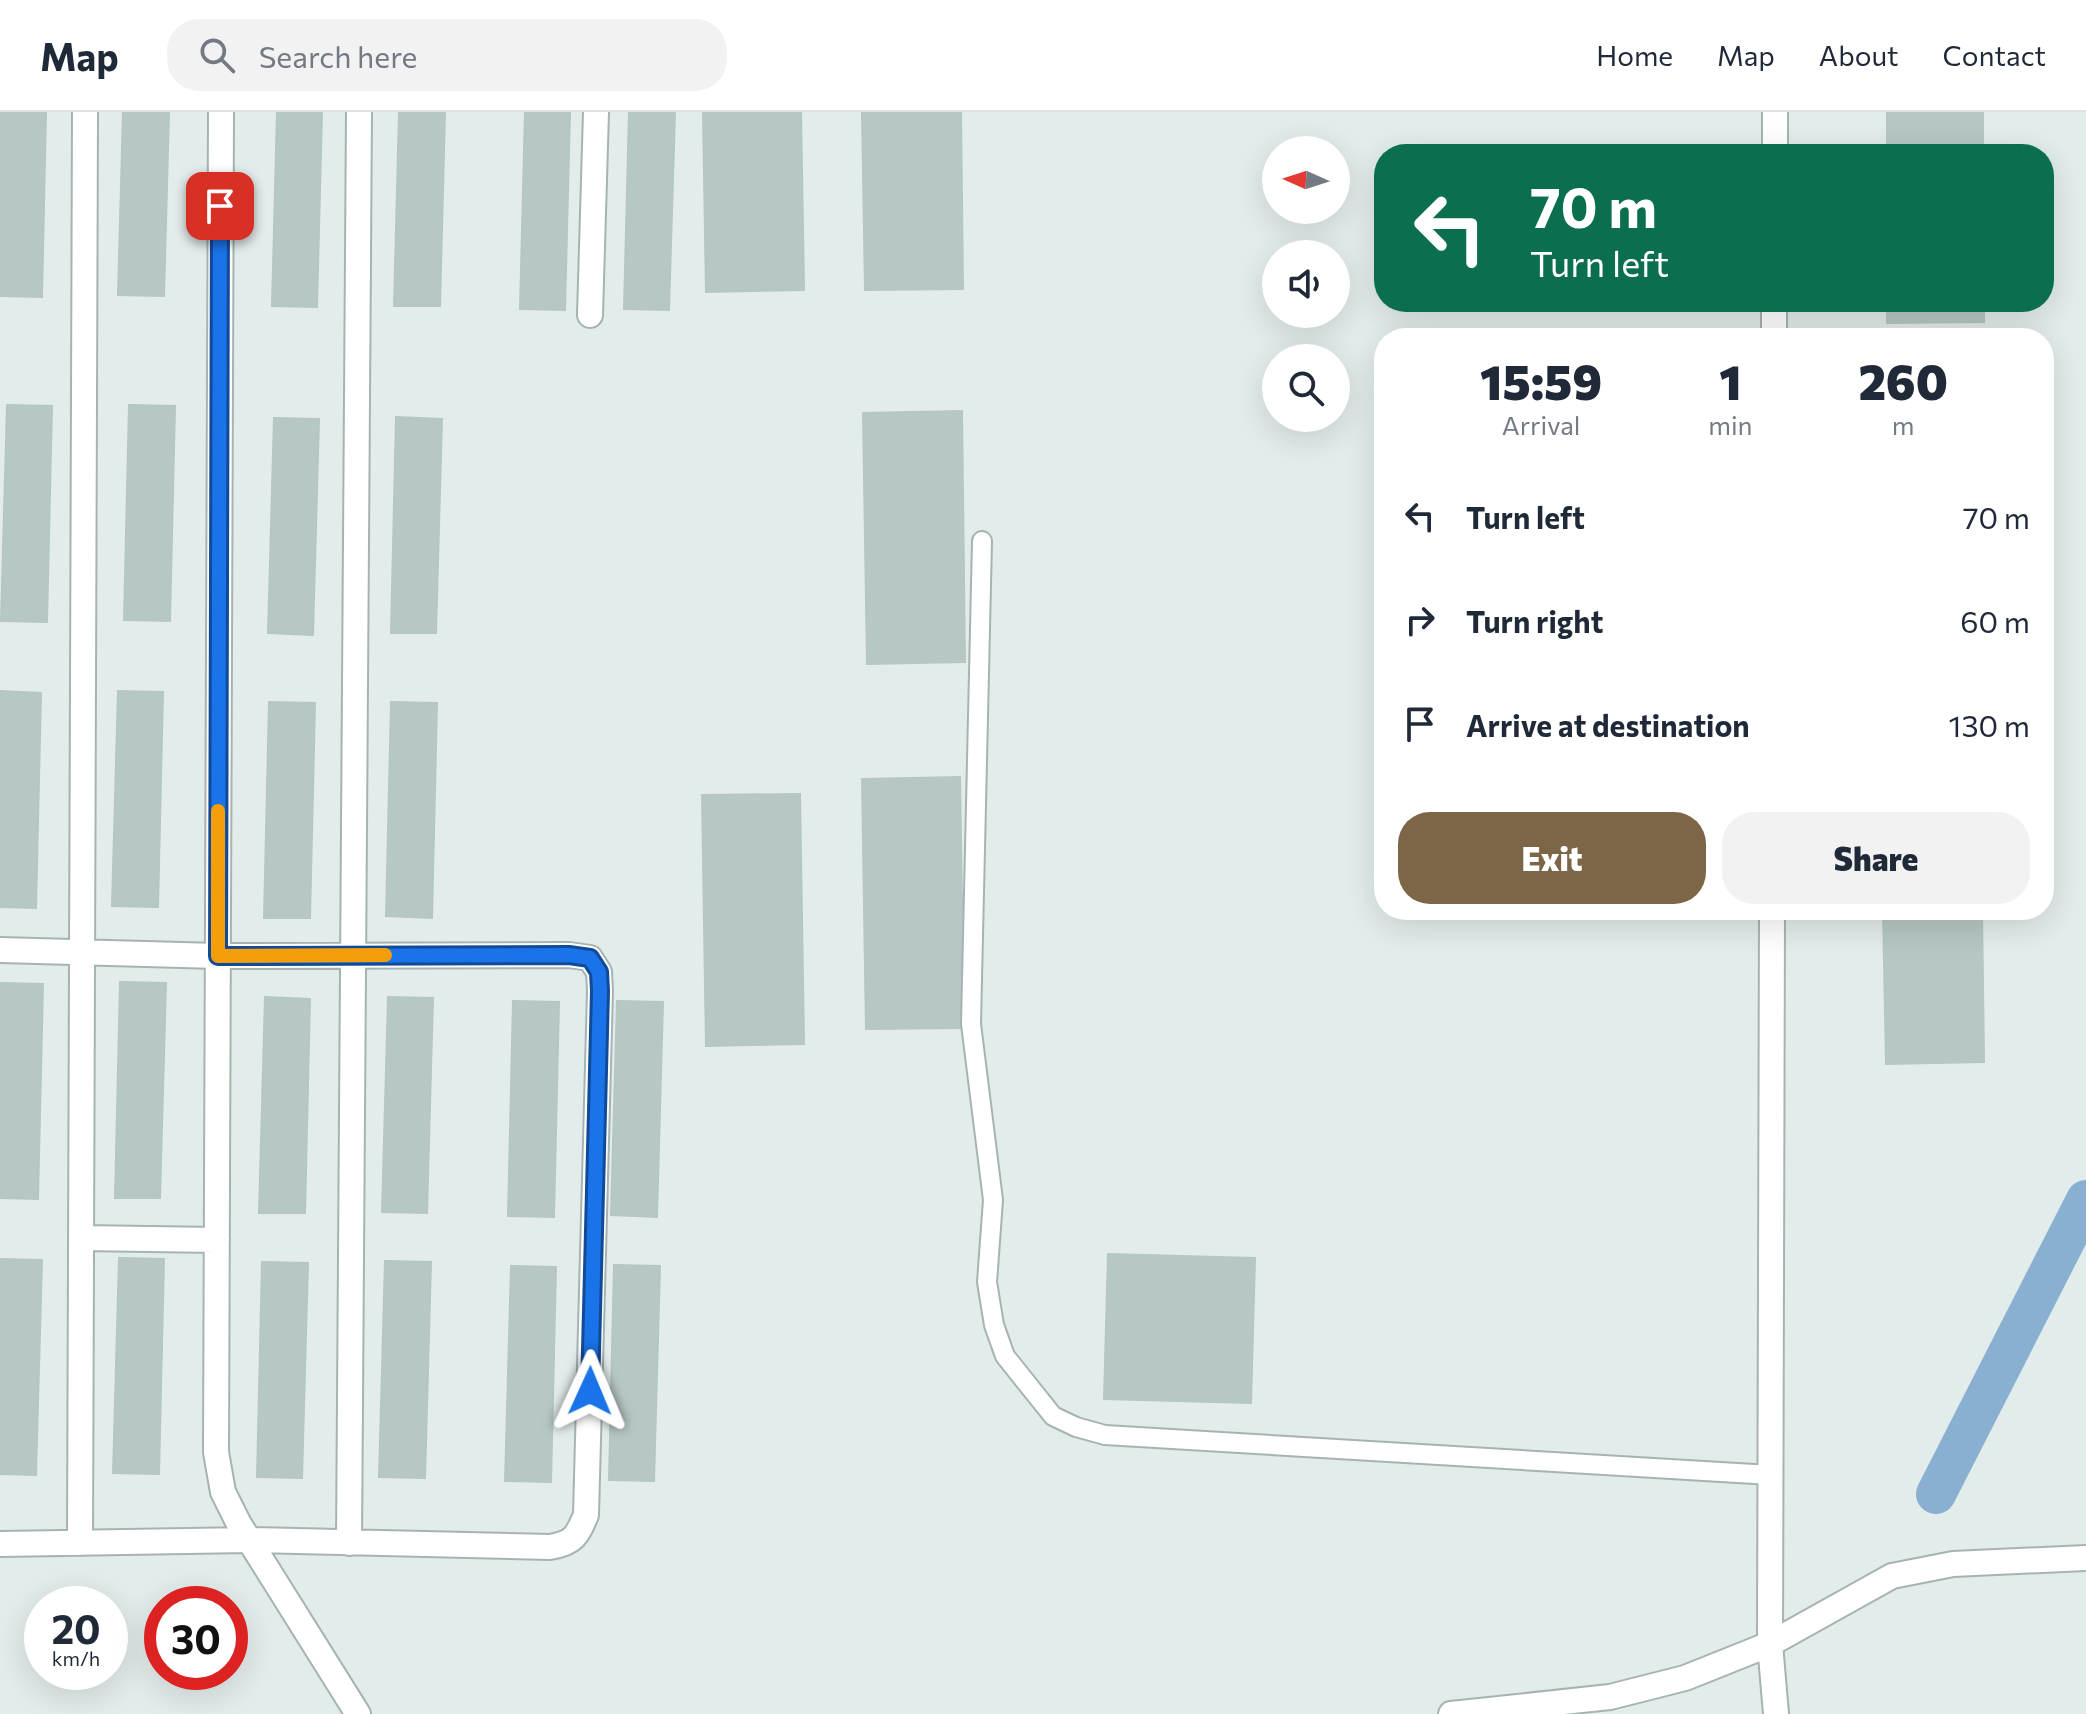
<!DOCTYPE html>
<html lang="en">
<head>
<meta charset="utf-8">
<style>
  :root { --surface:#fff; --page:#f2f2f3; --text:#1f2937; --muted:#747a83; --line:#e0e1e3; --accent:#7d6647 }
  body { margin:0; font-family:Commissioner,sans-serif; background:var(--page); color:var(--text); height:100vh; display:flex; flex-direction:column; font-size:30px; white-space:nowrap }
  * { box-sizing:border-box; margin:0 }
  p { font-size:26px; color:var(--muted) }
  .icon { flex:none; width:44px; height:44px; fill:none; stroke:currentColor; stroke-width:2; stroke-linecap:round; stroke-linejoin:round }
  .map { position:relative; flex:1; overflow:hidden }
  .details { position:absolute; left:1374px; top:216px; width:680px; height:592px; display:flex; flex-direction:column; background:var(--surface); border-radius:32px; box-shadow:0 8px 32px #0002 }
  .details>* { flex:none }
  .banner { position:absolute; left:1374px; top:32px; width:680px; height:168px; border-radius:32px; box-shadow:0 8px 32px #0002; background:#0b6e4f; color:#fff; overflow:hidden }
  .needle { width:52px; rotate:273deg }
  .buttons { position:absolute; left:1262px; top:24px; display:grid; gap:16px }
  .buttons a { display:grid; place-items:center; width:88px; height:88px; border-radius:50%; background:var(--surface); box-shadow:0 8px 32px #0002; font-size:40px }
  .speed { position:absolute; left:24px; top:1474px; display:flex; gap:16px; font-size:40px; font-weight:700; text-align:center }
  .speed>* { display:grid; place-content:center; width:104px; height:104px; border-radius:50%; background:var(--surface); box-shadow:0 8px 32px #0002; line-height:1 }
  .speed small { font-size:20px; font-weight:400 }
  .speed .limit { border:12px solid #d22; background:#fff; color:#111 }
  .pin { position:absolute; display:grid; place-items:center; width:68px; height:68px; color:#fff; margin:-34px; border-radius:16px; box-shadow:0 4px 12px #0006 }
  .me { position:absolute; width:88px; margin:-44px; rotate:1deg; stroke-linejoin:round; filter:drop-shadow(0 0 6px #0008) }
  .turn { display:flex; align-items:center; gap:28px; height:168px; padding:0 24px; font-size:36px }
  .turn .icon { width:104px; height:104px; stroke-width:2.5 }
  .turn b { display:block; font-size:56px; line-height:68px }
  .eta { display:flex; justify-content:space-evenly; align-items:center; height:136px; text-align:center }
  .eta b { font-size:48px; font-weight:800; line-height:56px }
  .cta { display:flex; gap:16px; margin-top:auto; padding:16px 24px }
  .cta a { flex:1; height:92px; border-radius:32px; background:var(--accent); color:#fff; font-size:32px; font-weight:800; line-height:92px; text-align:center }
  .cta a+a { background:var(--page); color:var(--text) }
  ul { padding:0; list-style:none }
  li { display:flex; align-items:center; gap:24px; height:104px; padding:0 24px }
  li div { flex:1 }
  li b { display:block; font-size:30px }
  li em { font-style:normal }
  header { display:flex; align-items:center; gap:48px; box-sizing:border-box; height:112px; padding:0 40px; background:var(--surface); border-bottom:2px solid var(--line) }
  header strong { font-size:38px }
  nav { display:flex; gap:44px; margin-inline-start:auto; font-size:28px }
  .search { width:560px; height:72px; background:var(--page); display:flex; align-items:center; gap:20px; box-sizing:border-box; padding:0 28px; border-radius:32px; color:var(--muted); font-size:30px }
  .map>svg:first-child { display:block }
</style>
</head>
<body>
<header>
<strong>Map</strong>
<div class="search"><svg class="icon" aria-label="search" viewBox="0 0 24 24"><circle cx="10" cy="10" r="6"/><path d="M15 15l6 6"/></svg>Search here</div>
<nav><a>Home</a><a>Map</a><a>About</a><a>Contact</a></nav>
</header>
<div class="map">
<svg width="2086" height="1602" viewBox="0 0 2086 1602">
  <rect width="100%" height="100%" fill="#e2eceb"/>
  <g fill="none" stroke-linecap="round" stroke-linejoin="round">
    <!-- canal -->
    <path stroke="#8ab0d1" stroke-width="40" d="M 1936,1382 L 2086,1088"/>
  </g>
  <!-- building -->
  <path fill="#b7c7c5" stroke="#b5c6c4" stroke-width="2" d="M 0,0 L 46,0 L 42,185 L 0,184 Z
    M 123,0 L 169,0 L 164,184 L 118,183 Z
    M 277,0 L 322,0 L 317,195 L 272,194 Z
    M 399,0 L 445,0 L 440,194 L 394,194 Z
    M 525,0 L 570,0 L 565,198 L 520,197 Z
    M 629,0 L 675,0 L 669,198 L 624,197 Z
    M 703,0 L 801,0 L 804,178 L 706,180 Z
    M 862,0 L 961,0 L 963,177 L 865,178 Z
    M 1887,0 L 1983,0 L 1983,42 L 1887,42 Z
    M 1887,190 L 1984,190 L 1984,210 L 1887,211 Z
    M 7,293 L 52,294 L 47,510 L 1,509 Z
    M 129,293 L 175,294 L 170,509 L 124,508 Z
    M 962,299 L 965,550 L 867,552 L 863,301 Z
    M 396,305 L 442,307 L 436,521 L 391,521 Z
    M 274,306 L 319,307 L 313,523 L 268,521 Z
    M 0,579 L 41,581 L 36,796 L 0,795 Z
    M 118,579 L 163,580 L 158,795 L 112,794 Z
    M 269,590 L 315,591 L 310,806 L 264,806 Z
    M 391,590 L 437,591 L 432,806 L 386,804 Z
    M 960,665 L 964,916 L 866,917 L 862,667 Z
    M 800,682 L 804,932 L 706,934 L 702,683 Z
    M 1883,798 L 1982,798 L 1984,950 L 1886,952 Z
    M 120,870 L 166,871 L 160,1086 L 115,1086 Z
    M 0,871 L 43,872 L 38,1087 L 0,1086 Z
    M 265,885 L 310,887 L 305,1101 L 259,1101 Z
    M 388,885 L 433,886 L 427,1101 L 382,1100 Z
    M 513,889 L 559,890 L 554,1105 L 508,1104 Z
    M 617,889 L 663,890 L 657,1105 L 611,1103 Z
    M 1108,1142 L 1255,1146 L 1251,1291 L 1104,1287 Z
    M 119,1146 L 164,1147 L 159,1362 L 113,1361 Z
    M 0,1147 L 42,1148 L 36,1363 L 0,1362 Z
    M 385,1149 L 431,1150 L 425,1366 L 379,1365 Z
    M 262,1150 L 308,1151 L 302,1366 L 257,1365 Z
    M 614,1153 L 660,1154 L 654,1369 L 609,1368 Z
    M 511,1154 L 556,1155 L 551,1370 L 505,1369 Z"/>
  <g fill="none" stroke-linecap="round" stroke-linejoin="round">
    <defs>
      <path id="lane" d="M 982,429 L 971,912 L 993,1088 L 987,1170 L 994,1213 L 1005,1244 L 1053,1304 L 1076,1315 L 1105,1323 L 1771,1363"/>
      <path id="street" d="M 221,0 L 216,1340 L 223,1380 L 239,1412 L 358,1602
        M 1775,42 L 1775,0
        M 590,203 L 596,0
        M 1774,226 L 1774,190
        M 1772,798 L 1770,1532 L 1776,1602
        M 0,838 L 218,844 L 569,843 L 590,846 L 599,860 L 600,879 L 586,1403 C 577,1424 574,1431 550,1435 L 249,1428 L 0,1432
        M 81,1126 L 217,1128
        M 80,1431 L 85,0
        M 349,1431 L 359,0
        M 1451,1602 L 1610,1585 L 1685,1566 L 1770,1532 L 1892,1464 L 1953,1452 L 2086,1446"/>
    </defs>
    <!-- lane casing -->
    <use href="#lane" stroke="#a5b4b3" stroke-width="22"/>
    <!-- street casing -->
    <use href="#street" stroke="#a5b4b3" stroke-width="28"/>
    <!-- lane -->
    <use href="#lane" stroke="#fff" stroke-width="18"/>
    <!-- street -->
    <use href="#street" stroke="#fff" stroke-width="24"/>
  </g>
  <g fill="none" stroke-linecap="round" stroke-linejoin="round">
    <defs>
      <path id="route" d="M 220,94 L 218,844 L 569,843 L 590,846 L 599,860 L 600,879 L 590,1279"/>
    </defs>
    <!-- route casing -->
    <use href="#route" stroke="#114b97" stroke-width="20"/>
    <!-- route -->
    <use href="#route" stroke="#1a73e8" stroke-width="14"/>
    <!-- slow -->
    <path stroke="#f59e0b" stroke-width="14" d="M 218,699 L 218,844 L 385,843"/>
  </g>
</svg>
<div class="buttons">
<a><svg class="needle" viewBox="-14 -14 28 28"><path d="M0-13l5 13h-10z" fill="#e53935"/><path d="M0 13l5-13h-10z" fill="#747a83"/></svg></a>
<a><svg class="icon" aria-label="sound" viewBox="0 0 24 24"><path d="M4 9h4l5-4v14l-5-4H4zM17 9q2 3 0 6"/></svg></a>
<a><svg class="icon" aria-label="search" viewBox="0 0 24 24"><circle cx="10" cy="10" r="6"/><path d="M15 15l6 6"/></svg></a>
</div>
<div class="speed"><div>20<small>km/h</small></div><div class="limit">30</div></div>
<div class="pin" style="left:220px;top:94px;background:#d93025"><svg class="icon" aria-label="arrive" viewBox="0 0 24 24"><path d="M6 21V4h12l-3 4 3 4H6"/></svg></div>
<svg class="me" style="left:590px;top:1279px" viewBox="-20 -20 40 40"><path d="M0-17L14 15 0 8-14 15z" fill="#1a73e8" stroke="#fff" stroke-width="4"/></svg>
<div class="banner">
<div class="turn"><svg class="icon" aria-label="left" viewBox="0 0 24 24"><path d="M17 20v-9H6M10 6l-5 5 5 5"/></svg><div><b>70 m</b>Turn left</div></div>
</div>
<section class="details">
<div class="eta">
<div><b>15:59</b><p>Arrival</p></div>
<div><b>1</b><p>min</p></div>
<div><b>260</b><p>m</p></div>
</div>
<ul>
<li><svg class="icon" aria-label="left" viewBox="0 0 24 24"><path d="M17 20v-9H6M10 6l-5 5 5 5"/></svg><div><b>Turn left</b></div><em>70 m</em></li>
<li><svg class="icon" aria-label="right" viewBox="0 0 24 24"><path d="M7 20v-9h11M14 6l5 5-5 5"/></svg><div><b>Turn right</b></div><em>60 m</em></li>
<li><svg class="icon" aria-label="arrive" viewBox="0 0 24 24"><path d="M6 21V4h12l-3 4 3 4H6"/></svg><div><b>Arrive at destination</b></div><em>130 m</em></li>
</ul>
<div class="cta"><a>Exit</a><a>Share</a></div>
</section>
</div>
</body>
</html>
